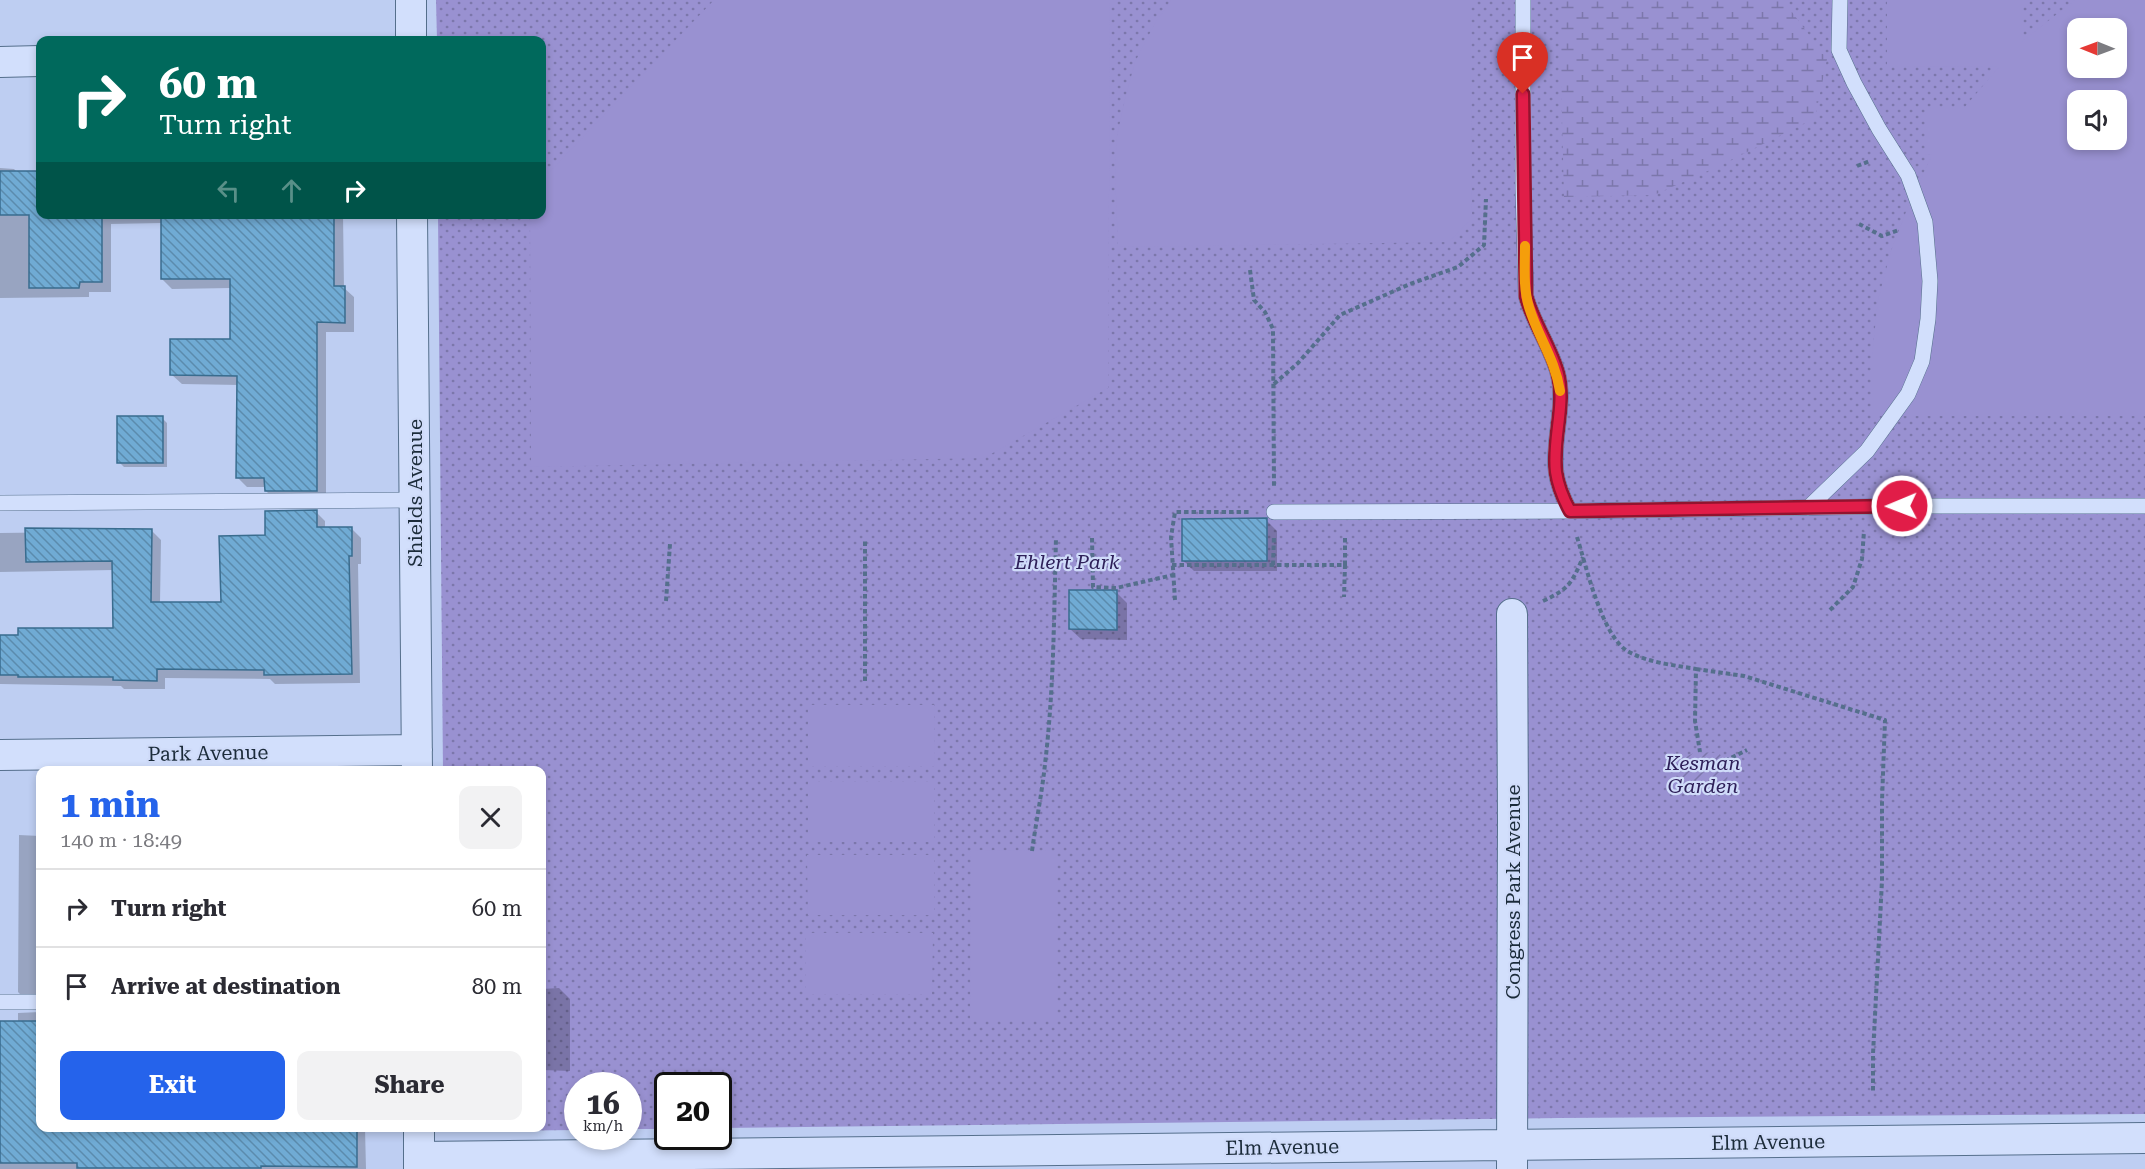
<!DOCTYPE html>
<html lang="en">
<head>
<meta charset="utf-8">
<style>
  :root { --surface:#fff; --page:#f2f2f3; --text:#2b2b33; --muted:#7c7c81; --line:#e1e1e2; --accent:#2563eb }
  body { margin:0; font-family:"Roboto Serif",serif; background:var(--page); color:var(--text); height:100vh; display:flex; flex-direction:column; font-size:22px; white-space:nowrap }
  * { box-sizing:border-box; margin:0 }
  p { font-size:20px; color:var(--muted) }
  .icon { flex:none; width:33px; height:33px; fill:none; stroke:currentColor; stroke-width:2; stroke-linecap:round; stroke-linejoin:round }
  .map { position:relative; flex:1; overflow:hidden }
  .side { position:absolute; left:36px; top:766px; width:510px; height:366px; display:flex; flex-direction:column; background:var(--surface); border-radius:12px; box-shadow:0 3px 9px #0003 }
  .side>* { flex:none }
  .banner { position:absolute; left:36px; top:36px; width:510px; height:183px; border-radius:12px; box-shadow:0 3px 9px #0003; background:#00695c; color:#fff; overflow:hidden }
  .needle { width:39px; rotate:271deg }
  .buttons { position:absolute; left:2067px; top:18px; display:grid; gap:12px }
  .buttons a { display:grid; place-items:center; width:60px; height:60px; border-radius:12px; background:var(--surface); box-shadow:0 3px 9px #0003; font-size:30px }
  .speed { position:absolute; left:564px; top:1072px; display:flex; gap:12px; font-size:30px; font-weight:700; text-align:center }
  .speed>* { display:grid; place-content:center; width:78px; height:78px; border-radius:50%; background:var(--surface); box-shadow:0 3px 9px #0003; line-height:1 }
  .speed small { font-size:15px; font-weight:400 }
  .speed .limit { border:3px solid #111; border-radius:9px; background:#fff; color:#111 }
  .pin { position:absolute; display:grid; place-items:center; width:51px; height:51px; color:#fff; margin:-62px -26px; border-radius:50% 50% 50% 0; rotate:-45deg; box-shadow:0 0 6px #0007 }
  .pin .icon { rotate:45deg }
  .me { position:absolute; width:66px; margin:-33px; rotate:269deg; stroke-linejoin:round; filter:drop-shadow(0 0 4px #0008) }
  .turn { display:flex; align-items:center; gap:21px; height:126px; padding:0 24px; font-size:27px }
  .turn .icon { width:78px; height:78px; stroke-width:2.5 }
  .turn b { display:block; font-size:42px; line-height:51px }
  .lanes { display:flex; align-items:center; height:57px; padding:0 24px; background:#0003; justify-content:center; gap:30px; direction:ltr }
  .lanes .off { opacity:.35 }
  .round { display:grid; place-items:center; flex:none; width:63px; height:63px; border-radius:12px; background:var(--page) }
  .overview { display:flex; align-items:center; justify-content:space-between; height:102px; padding:0 24px }
  h1 { font-size:36px; font-weight:700; line-height:45px; color:var(--accent) }
  .action { display:flex; gap:12px; margin-top:auto; padding:12px 24px }
  .action a { flex:1; height:69px; border-radius:12px; background:var(--accent); color:#fff; font-size:24px; font-weight:700; line-height:69px; text-align:center }
  .action a+a { background:var(--page); color:var(--text) }
  ul { padding:0; list-style:none }
  li { display:flex; align-items:center; gap:18px; height:78px; padding:0 24px; border-top:2px solid var(--line) }
  li div { flex:1 }
  li b { display:block; font-size:22px }
  li em { font-style:normal }
  .map>svg:first-child { display:block }
</style>
</head>
<body>
<div class="map">
<svg width="2145" height="1169" viewBox="0 0 2145 1169">
  <defs>
    <pattern id="grass-dots" width="8" height="8" patternUnits="userSpaceOnUse" patternTransform="scale(1.5)"><rect width="8" height="8" fill="#9991d1"/><path d="M2 2h.1M6 6h.1" fill="none" stroke="#7c77ab" stroke-width="1.8" stroke-linecap="round"/></pattern>
    <pattern id="wetland-marsh" width="20" height="14" patternUnits="userSpaceOnUse" patternTransform="scale(1.5)"><rect width="20" height="14" fill="#9991d1"/><path d="M1 5h8M5 5V1M11 12h8M15 12V8" fill="none" stroke="#7c77ab"/></pattern>
    <pattern id="garden-furrows" width="10" height="10" patternUnits="userSpaceOnUse" patternTransform="scale(1.5)"><rect width="10" height="10" fill="#9991d1"/><path d="M-1 1l2-2M0 10L10 0M9 11l2-2" fill="none" stroke="#7c77ab"/></pattern>
    <pattern id="building-back-hatch" width="6" height="6" patternUnits="userSpaceOnUse" patternTransform="scale(1.5)"><rect width="6" height="6" fill="#70abd4"/><path d="M-1 5l2 2M0 0l6 6M5-1l2 2" fill="none" stroke="#5b8bad"/></pattern>
  </defs>
  <rect width="100%" height="100%" fill="#becef2"/>
  <!-- grass -->
  <path fill="url(#grass-dots)" fill-rule="evenodd" d="M 436,0 L 2145,0 L 2145,1114 L 1559,1118 L 719,1128 L 718,1086 L 668,1086 L 667,1129 L 629,1129 L 628,1086 L 578,1086 L 577,1130 L 493,1131 L 473,1128 L 542,1128 L 542,771 L 443,771 L 438,215 L 542,214 L 542,40 L 437,40 ZM 2078,28 L 2116,28 L 2116,68 L 2078,68 ZM 2078,100 L 2116,100 L 2116,140 L 2078,140 Z"/>
  <!-- wetland -->
  <path fill="url(#wetland-marsh)" d="M 1559,0 L 1783,0 L 1827,59 L 1815,118 L 1719,166 L 1654,195 L 1564,197 Z"/>
  <!-- garden -->
  <path fill="url(#garden-furrows)" d="M 1696,752 L 1719,753 L 1725,761 L 1728,782 C 1711,799 1702,801 1682,788 L 1678,771 L 1683,758 Z"/>
  <!-- pitch -->
  <path fill="#9991d1" fill-rule="evenodd" d="M 714,0 L 1110,0 L 1108,388 L 984,458 L 531,467 L 530,215 L 542,214 L 542,180 Z
    M 1171,0 L 1470,0 L 1472,219 L 1448,242 L 1118,247 L 1115,169 L 1117,136 L 1125,99 L 1135,62 L 1154,25 Z
    M 1887,0 L 2021,0 L 2021,42 L 2075,0 L 2145,0 L 2145,416 L 1872,416 L 1872,355 L 1878,300 L 1891,251 L 1909,204 L 1932,155 L 1925,154 L 1925,108 L 1964,108 L 1999,67 L 1887,66 ZM 2078,28 L 2116,28 L 2116,68 L 2078,68 ZM 2078,100 L 2116,100 L 2116,140 L 2078,140 Z
    M 808,705 L 934,705 L 935,766 L 808,766 Z
    M 808,782 L 934,782 L 934,842 L 808,842 Z
    M 971,850 L 1055,851 L 1055,1020 L 970,1020 Z
    M 807,855 L 934,855 L 934,915 L 808,915 Z
    M 806,933 L 933,933 L 932,994 L 806,994 Z"/>
  <!-- shadow -->
  <path fill="#0003" d="M 0,168 L 14,169 L 17,172 L 40,172 L 40,214 L 343,214 L 344,288 L 354,297 L 354,332 L 326,332 L 326,500 L 276,501 L 266,491 L 266,487 L 247,487 L 237,477 L 239,385 L 182,384 L 172,375 L 231,341 L 231,288 L 172,289 L 162,279 L 162,223 L 111,224 L 111,292 L 89,292 L 89,297 L 0,298 Z
    M 162,418 L 167,423 L 167,467 L 124,467 L 119,462 Z
    M 316,512 L 325,521 L 325,529 L 352,529 L 361,538 L 361,564 L 358,564 L 360,683 L 275,684 L 270,679 L 165,678 L 165,689 L 124,689 L 121,686 L 0,684 L 0,637 L 114,630 L 114,570 L 0,572 L 0,533 L 152,531 L 161,540 L 160,603 L 222,603 L 267,537 Z
    M 1266,520 L 1277,531 L 1277,571 L 1194,571 L 1183,560 Z
    M 1116,592 L 1127,603 L 1127,640 L 1081,639 L 1070,629 Z
    M 19,835 L 40,836 L 40,1001 L 27,1001 L 18,992 Z
    M 559,988 L 570,999 L 570,1071 L 542,1070 L 542,989 Z
    M 40,1012 L 40,1128 L 365,1128 L 366,1169 L 0,1169 L 0,1023 L 18,1022 L 18,1013 Z"/>
  <!-- building -->
  <path fill="url(#building-back-hatch)" stroke="#396c8e" stroke-width="1.5" d="M 0,171 L 40,171 L 40,214 L 102,214 L 102,282 L 80,282 L 79,288 L 29,288 L 29,215 L 0,215 Z
    M 161,214 L 334,214 L 334,286 L 345,286 L 345,323 L 317,322 L 317,491 L 265,491 L 264,478 L 236,478 L 237,376 L 170,375 L 170,339 L 230,339 L 230,279 L 161,279 Z
    M 117,416 L 163,416 L 163,463 L 117,463 Z
    M 317,510 L 317,527 L 352,527 L 352,556 L 349,556 L 352,674 L 264,675 L 264,670 L 157,669 L 157,681 L 113,680 L 113,677 L 18,677 L 18,675 L 0,675 L 0,635 L 18,635 L 18,628 L 113,628 L 112,561 L 26,562 L 25,528 L 152,529 L 151,602 L 221,602 L 219,536 L 265,535 L 265,511 Z
    M 1267,518 L 1267,561 L 1182,561 L 1182,519 Z
    M 1069,590 L 1117,590 L 1117,630 L 1069,629 Z
    M 0,1021 L 40,1021 L 40,1128 L 357,1128 L 357,1167 L 261,1166 L 261,1168 L 77,1168 L 77,1163 L 0,1163 Z"/>
  <g fill="none" stroke-linecap="round" stroke-linejoin="round">
    <defs>
      <path id="lane" d="M 1523,0 L 1523,188 L 1526,296 C 1533,323 1551,347 1558,374 C 1566,406 1552,439 1556,472 C 1558,486 1563,498 1570,511 L 1921,506 L 2145,506
        M 0,503 L 415,500
        M 1808,508 L 1867,451 L 1908,394 L 1922,361 L 1928,319 L 1930,281 L 1925,222 L 1908,175 L 1879,129 L 1854,83 L 1839,50 L 1840,0
        M 1274,512 L 1570,511
        M 0,1002 L 40,1002"/>
      <path id="street" d="M 411,40 L 411,0
        M 0,62 L 40,61
        M 412,214 L 417,771
        M 1512,614 L 1513,821 L 1512,1169
        M 0,755 L 417,750
        M 419,1128 L 419,1169
        M 419,1157 L 2145,1138"/>
    </defs>
    <!-- lane casing -->
    <use href="#lane" stroke="#556f8c" stroke-width="16"/>
    <!-- street casing -->
    <use href="#street" stroke="#556f8c" stroke-width="32"/>
    <!-- path -->
    <path stroke="#556f8c" stroke-width="4" stroke-dasharray="4.5 3" stroke-linecap="butt" d="M 1857,166 L 1870,161
      M 1859,224 L 1882,236 L 1899,230
      M 1250,270 L 1254,300 L 1265,312 L 1273,329 L 1274,487
      M 1274,384 L 1298,363 L 1340,315 L 1410,284 L 1458,267 L 1484,245 L 1486,199
      M 1577,537 C 1586,565 1602,638 1629,652 C 1649,663 1674,665 1696,669 L 1695,721 L 1700,752
      M 1092,538 L 1093,587 L 1116,588 L 1173,575
      M 1172,565 L 1345,565 L 1344,597
      M 1273,565 L 1274,536
      M 1345,565 L 1345,536
      M 1175,600 L 1171,537 L 1175,512 L 1249,512
      M 666,601 L 670,544
      M 1543,601 C 1569,589 1572,583 1583,557
      M 1830,610 L 1853,587 L 1862,559 L 1864,531
      M 1696,669 L 1744,676 L 1885,720 L 1882,801 L 1882,881 L 1873,1054 L 1873,1093
      M 865,681 L 865,541
      M 1725,761 L 1747,750
      M 1032,851 C 1036,822 1042,793 1045,764 C 1054,689 1054,613 1056,538"/>
    <!-- lane -->
    <use href="#lane" stroke="#d2dffc" stroke-width="15"/>
    <!-- street -->
    <use href="#street" stroke="#d2dffc" stroke-width="30"/>
  </g>
  <g fill="none" stroke-linecap="round" stroke-linejoin="round">
    <defs>
      <path id="route" d="M 1523,94 L 1526,296 C 1533,323 1551,347 1558,374 C 1566,406 1552,439 1556,472 C 1558,486 1563,498 1570,511 L 1902,506"/>
    </defs>
    <!-- route casing -->
    <use href="#route" stroke="#92132f" stroke-width="15"/>
    <!-- route -->
    <use href="#route" stroke="#e11d48" stroke-width="10"/>
    <!-- slow -->
    <path stroke="#f59e0b" stroke-width="10" d="M 1525,246 C 1525,266 1523,288 1529,307 C 1538,337 1555,359 1560,391"/>
  </g>
  <g text-anchor="middle" stroke-width="4.5" stroke-linejoin="round" paint-order="stroke">
    <!-- street labels -->
    <g font-size="20" fill="#1b2b3a" stroke="#cfdbf9">
      <text transform="translate(415 493) rotate(-90)" y="7">Shields Avenue</text>
      <text transform="translate(208 753) rotate(-1)" y="7">Park Avenue</text>
      <text transform="translate(1513 892) rotate(-90)" y="7">Congress Park Avenue</text>
      <text transform="translate(1768 1142) rotate(-1)" y="7">Elm Avenue</text>
      <text transform="translate(1282 1147) rotate(-1)" y="7">Elm Avenue</text>
    </g>
    <!-- park labels -->
    <g font-size="20" font-style="italic" fill="#2e2059" stroke="#cfdbf9">
      <text x="1067" y="569">Ehlert Park</text>
      <text x="1703" y="770">Kesman<tspan x="1703" dy="23">Garden</tspan></text>
    </g>
  </g>
</svg>
<div class="buttons">
<a><svg class="needle" viewBox="-14 -14 28 28"><path d="M0-13l5 13h-10z" fill="#e53935"/><path d="M0 13l5-13h-10z" fill="#7c7c81"/></svg></a>
<a><svg class="icon" aria-label="sound" viewBox="0 0 24 24"><path d="M4 9h4l5-4v14l-5-4H4zM17 9q2 3 0 6"/></svg></a>
</div>
<div class="speed"><div>16<small>km/h</small></div><div class="limit">20</div></div>
<div class="pin" style="left:1523px;top:94px;background:#d93025"><svg class="icon" aria-label="arrive" viewBox="0 0 24 24"><path d="M6 21V4h12l-3 4 3 4H6"/></svg></div>
<svg class="me" style="left:1902px;top:506px" viewBox="-20 -20 40 40"><circle r="17" fill="#e11d48" stroke="#fff" stroke-width="3"/><path d="M0-11L8 9 0 5-8 9z" fill="#fff"/></svg>
<div class="banner">
<div class="turn"><svg class="icon" aria-label="right" viewBox="0 0 24 24"><path d="M7 20v-9h11M14 6l5 5-5 5"/></svg><div><b>60 m</b>Turn right</div></div>
<div class="lanes"><svg class="icon off" aria-label="left" viewBox="0 0 24 24"><path d="M17 20v-9H6M10 6l-5 5 5 5"/></svg><svg class="icon off" aria-label="ahead" viewBox="0 0 24 24"><path d="M12 20V5M6 11l6-6 6 6"/></svg><svg class="icon" aria-label="right" viewBox="0 0 24 24"><path d="M7 20v-9h11M14 6l5 5-5 5"/></svg></div>
</div>
<section class="side">
<div class="overview"><div><h1>1 min</h1><p>140 m · 18:49</p></div><a class="round"><svg class="icon" aria-label="close" viewBox="0 0 24 24"><path d="M6 6l12 12M18 6L6 18"/></svg></a></div>
<ul>
<li><svg class="icon" aria-label="right" viewBox="0 0 24 24"><path d="M7 20v-9h11M14 6l5 5-5 5"/></svg><div><b>Turn right</b></div><em>60 m</em></li>
<li><svg class="icon" aria-label="arrive" viewBox="0 0 24 24"><path d="M6 21V4h12l-3 4 3 4H6"/></svg><div><b>Arrive at destination</b></div><em>80 m</em></li>
</ul>
<div class="action"><a>Exit</a><a>Share</a></div>
</section>
</div>
</body>
</html>
